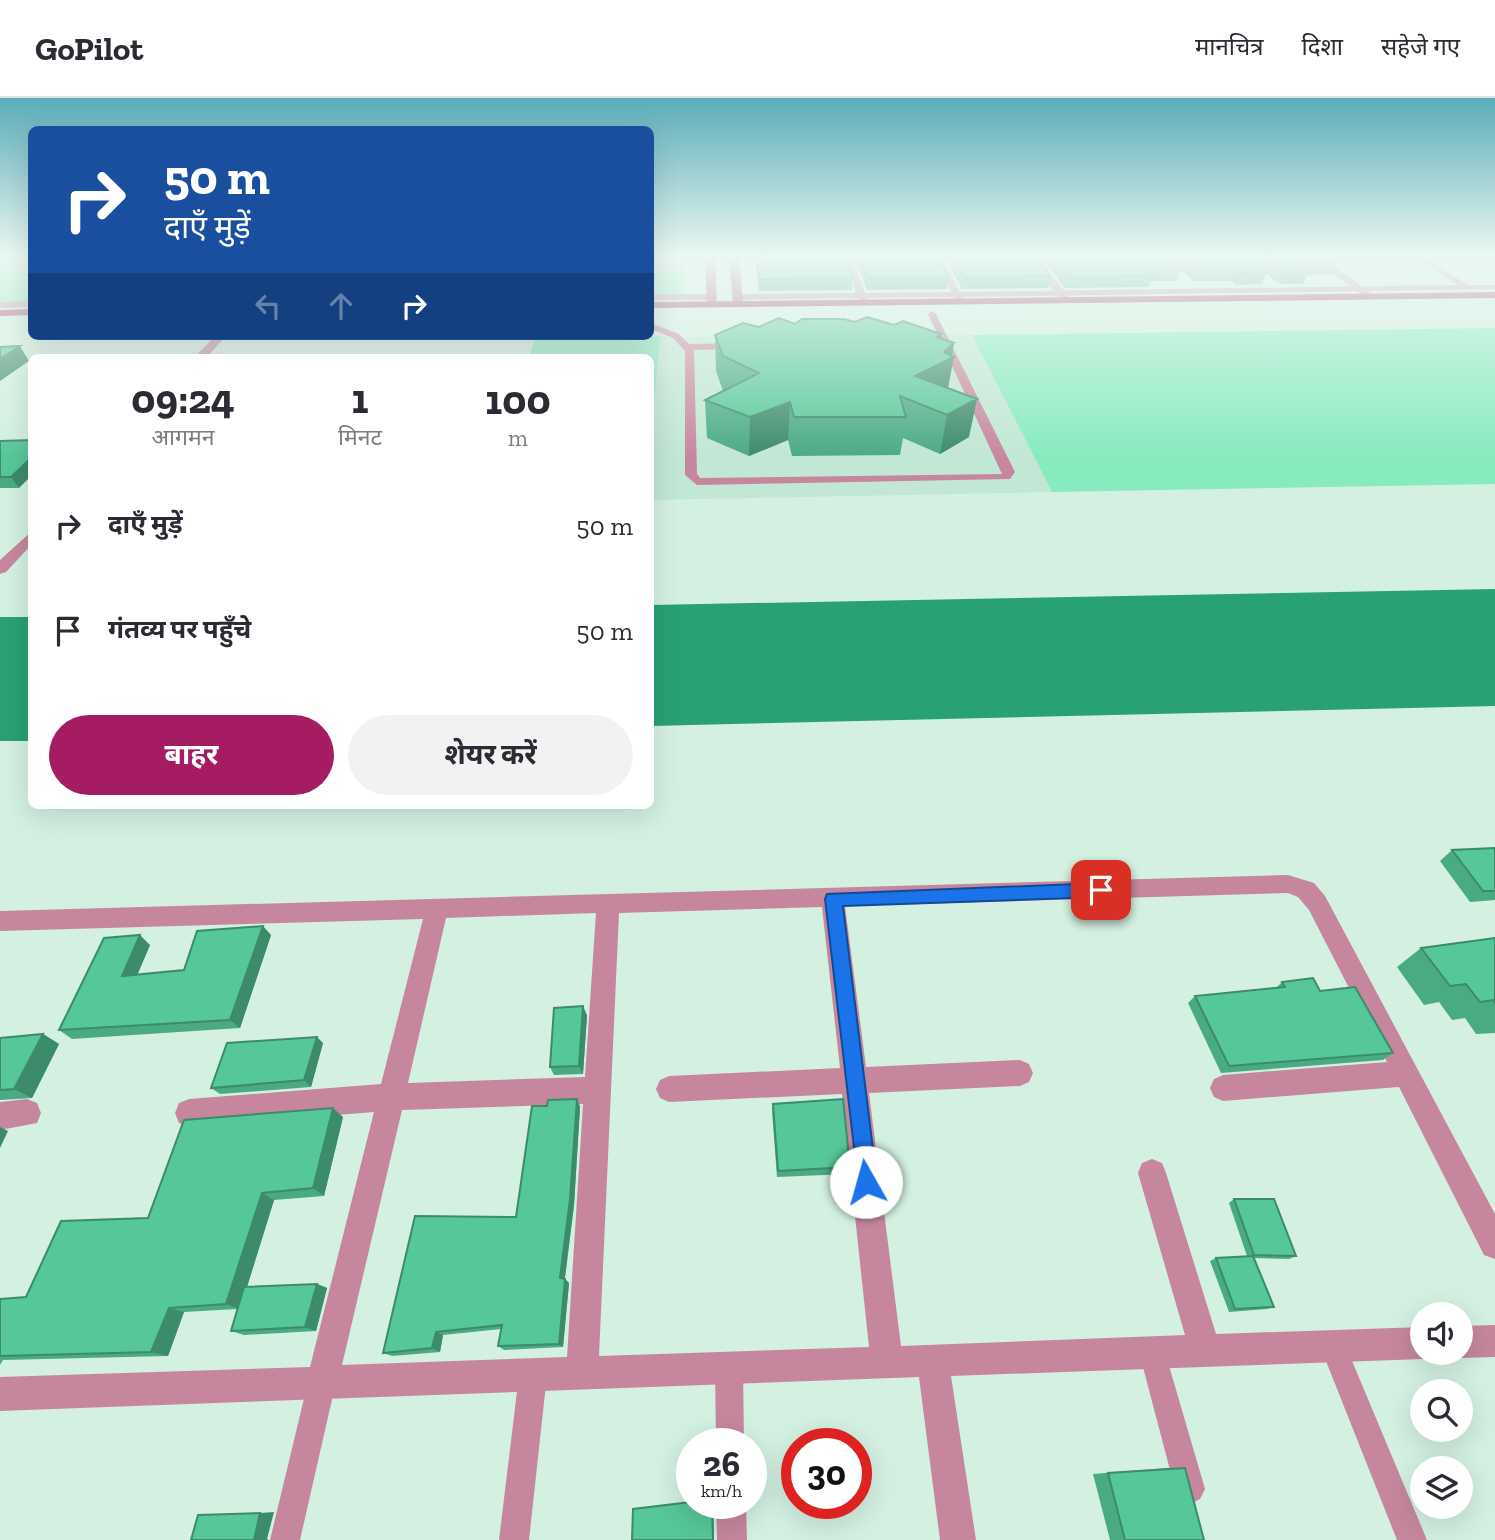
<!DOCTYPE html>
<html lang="hi">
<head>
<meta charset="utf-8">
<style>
  :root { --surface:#fff; --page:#f2f2f3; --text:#2b2b33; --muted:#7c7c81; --line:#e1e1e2; --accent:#a51c63 }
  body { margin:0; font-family:"Zilla Slab","Noto Sans Devanagari",serif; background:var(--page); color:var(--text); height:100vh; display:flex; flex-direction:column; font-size:26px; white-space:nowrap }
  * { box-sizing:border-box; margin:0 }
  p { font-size:23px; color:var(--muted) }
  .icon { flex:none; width:38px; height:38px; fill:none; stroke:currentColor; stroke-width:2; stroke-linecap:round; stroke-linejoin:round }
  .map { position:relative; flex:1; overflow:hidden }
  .sheet { position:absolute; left:28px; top:256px; width:626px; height:455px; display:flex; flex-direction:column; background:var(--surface); border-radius:10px; box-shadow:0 7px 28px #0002 }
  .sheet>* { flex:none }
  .guide { position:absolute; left:28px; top:28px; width:626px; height:214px; border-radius:10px; box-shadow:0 7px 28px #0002; background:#1a4fa0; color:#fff; overflow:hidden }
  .controls { position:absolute; left:1410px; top:1204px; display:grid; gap:14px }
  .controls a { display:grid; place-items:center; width:63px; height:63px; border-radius:50%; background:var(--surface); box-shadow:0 7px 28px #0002; font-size:35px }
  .speed { position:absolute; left:676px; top:1330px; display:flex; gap:14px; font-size:35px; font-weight:700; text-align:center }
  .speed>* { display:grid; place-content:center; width:91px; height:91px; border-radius:50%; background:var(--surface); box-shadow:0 7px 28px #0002; line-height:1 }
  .speed small { font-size:18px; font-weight:400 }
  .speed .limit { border:10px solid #d22; background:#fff; color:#111 }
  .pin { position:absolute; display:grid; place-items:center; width:60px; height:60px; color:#fff; margin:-30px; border-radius:14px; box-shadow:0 4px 10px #0006 }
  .me { position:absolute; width:77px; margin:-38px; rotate:353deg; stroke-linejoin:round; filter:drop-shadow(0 0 5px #0008) }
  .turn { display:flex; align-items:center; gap:24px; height:147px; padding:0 21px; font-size:32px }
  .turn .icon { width:91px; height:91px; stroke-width:2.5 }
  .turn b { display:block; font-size:49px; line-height:60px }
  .lanes { display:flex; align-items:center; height:66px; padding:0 21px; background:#0003; justify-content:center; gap:35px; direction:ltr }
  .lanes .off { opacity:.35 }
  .eta { display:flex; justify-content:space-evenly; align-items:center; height:119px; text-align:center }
  .eta b { font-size:42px; font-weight:700; line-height:49px }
  .primary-button { display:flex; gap:14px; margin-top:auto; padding:14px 21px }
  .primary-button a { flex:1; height:80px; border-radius:42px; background:var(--accent); color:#fff; font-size:28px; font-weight:700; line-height:80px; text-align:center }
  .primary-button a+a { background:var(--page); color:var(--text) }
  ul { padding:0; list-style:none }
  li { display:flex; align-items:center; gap:21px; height:105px; padding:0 21px }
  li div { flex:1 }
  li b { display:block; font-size:26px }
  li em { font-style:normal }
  header { display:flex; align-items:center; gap:42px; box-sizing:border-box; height:98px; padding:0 35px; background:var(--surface); border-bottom:2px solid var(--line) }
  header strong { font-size:33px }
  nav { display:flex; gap:38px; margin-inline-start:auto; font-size:24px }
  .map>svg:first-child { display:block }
</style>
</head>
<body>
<header>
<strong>GoPilot</strong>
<nav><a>मानचित्र</a><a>दिशा</a><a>सहेजे गए</a></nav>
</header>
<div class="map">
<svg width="1495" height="1442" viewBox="0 0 1495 1442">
  <rect width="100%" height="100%" fill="#d3f0e1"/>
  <!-- built -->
  <path fill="#c2e7d4" d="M 972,237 L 1052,394 L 651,402 L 651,259 L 529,259 L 535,240 Z"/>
  <!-- green -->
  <path fill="#87ebbe" d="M 0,159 L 31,159 L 31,206 L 0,206 Z
    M 651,159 L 686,159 L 683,197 L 651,198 Z
    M 1495,230 L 1495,386 L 1052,394 L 972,237 Z
    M 660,238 L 651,337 L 651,259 L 529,259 L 535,240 Z"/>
  <!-- water -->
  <path fill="#28a174" d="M 1495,491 L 1495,608 L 651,628 L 651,507 Z
    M 0,519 L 31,519 L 31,643 L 0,643 Z"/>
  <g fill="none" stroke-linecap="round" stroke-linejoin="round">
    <!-- lane -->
    <path fill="#c6879e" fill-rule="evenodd" d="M 844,159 L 852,159 L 865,195 L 951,194 L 933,159 L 941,159 L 960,194 L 1457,187 L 1415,159 L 1424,159 L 1468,187 L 1495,187 L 1495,191 L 962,199 L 965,204 L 961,207 L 954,199 L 866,200 L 868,205 L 864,208 L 858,200 L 738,202 L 734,199 L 738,196 L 856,195 Z
      M 1073,161 L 1076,165 L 1037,166 L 1033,164 Z
      M 651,196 L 711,196 L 715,199 L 711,202 L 651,202 Z
      M 32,203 L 32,209 L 0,210 L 0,204 Z
      M 932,213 L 936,216 L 1015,374 L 1010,381 L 697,387 L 685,377 L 685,253 L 673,240 L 651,231 L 651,225 L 679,236 L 689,246 L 737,245 L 742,248 L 737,251 L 694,252 L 697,376 L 700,380 L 1002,376 L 928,216 Z
      M 1333,1235 L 1342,1239 L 1427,1442 L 1397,1442 L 1320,1248 L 1324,1239 Z
      M 1152,1241 L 1161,1245 L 1165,1254 L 1205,1391 L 1200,1401 L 1190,1406 L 1180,1401 L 1175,1391 L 1139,1254 L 1143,1245 Z
      M 729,1256 L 739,1260 L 743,1270 L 744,1346 L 716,1346 L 715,1270 L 719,1260 Z
      M 533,1263 L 543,1267 L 547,1277 L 529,1442 L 499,1442 L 519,1277 L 523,1267 Z
      M 322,1270 L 332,1274 L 336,1284 L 300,1442 L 270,1442 L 308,1284 L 312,1274 Z
      M 716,1405 L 746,1405 L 747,1442 L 717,1442 Z"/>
    <!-- street -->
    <path fill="#c6879e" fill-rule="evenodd" d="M 1028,159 L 1037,159 L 1070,200 L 1070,204 L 1062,204 Z
      M 1312,159 L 1321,159 L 1376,199 L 1367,201 Z
      M 215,238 L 226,238 L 207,259 L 195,259 Z
      M 32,433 L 32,446 L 6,474 L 0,476 L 0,462 Z
      M 1288,777 L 1314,785 L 1325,798 L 1495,1116 L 1495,1161 L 1484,1157 L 1399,989 L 1223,1003 L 1214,999 L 1210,990 L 1214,981 L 1223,977 L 1387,964 L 1309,812 L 1298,799 L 1288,795 L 845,808 L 866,969 L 1020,962 L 1029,966 L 1033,975 L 1029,984 L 1020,988 L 869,995 L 901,1248 L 1185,1237 L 1138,1075 L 1142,1065 L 1152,1061 L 1162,1065 L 1166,1075 L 1216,1236 L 1423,1229 L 1423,1255 L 1434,1256 L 1423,1261 L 951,1278 L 976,1442 L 940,1442 L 919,1279 L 0,1313 L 0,1279 L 310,1269 L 374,1014 L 189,1029 L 179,1025 L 175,1015 L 179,1005 L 189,1001 L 381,986 L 423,821 L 0,833 L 0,813 ZM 822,809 L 840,970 L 669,978 L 660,982 L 656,991 L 660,1000 L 669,1004 L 842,996 L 869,1249 L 599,1258 L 619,815 ZM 596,815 L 585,979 L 408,985 L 446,820 ZM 583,1006 L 567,1259 L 342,1267 L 402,1012 Z
      M 27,1001 L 37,1005 L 41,1015 L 37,1025 L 0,1032 L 0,1004 Z
      M 1495,1227 L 1495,1259 L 1461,1260 L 1450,1255 L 1461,1255 L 1461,1228 Z"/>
    <!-- secondary -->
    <path fill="#b0557b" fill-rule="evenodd" d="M 705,159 L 715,159 L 717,207 L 712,210 L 707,207 Z
      M 729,159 L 739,159 L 743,206 L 738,209 L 733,206 Z"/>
    <!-- primary -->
    <path fill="#9d2c62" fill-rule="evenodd" d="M 1495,194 L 1495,200 L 651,210 L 651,204 Z
      M 32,211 L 32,217 L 0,218 L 0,212 Z"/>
  </g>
  <!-- wall -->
  <path fill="#4aab83" d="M 755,159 L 846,159 L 853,180 L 852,192 L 759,193 Z
    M 855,159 L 938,159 L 949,179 L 947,191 L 867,192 Z
    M 944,159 L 1036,159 L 1051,178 L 1048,190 L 962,191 Z
    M 1039,159 L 1166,159 L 1180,172 L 1177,183 L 1151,183 L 1149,189 L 1065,190 L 1048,168 L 1050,161 L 1042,161 Z
    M 1166,159 L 1329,159 L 1337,165 L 1331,177 L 1307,177 L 1303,186 L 1280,186 L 1266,176 L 1262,186 L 1236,187 L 1232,183 L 1194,183 Z
    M 855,224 L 894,227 L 941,236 L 940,240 L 954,245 L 948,290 L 969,339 L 940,356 L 903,340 L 900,357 L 792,358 L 788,342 L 749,358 L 707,340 L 705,302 L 723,293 L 716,273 L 715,237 L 759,229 L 795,226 Z
    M 0,343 L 19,390 L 0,390 Z
    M 1495,750 L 1495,802 L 1470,804 L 1440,763 L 1452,752 Z
    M 271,837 L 240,930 L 72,941 L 59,932 L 150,847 L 137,877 L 184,872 Z
    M 1495,840 L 1495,935 L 1476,936 L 1465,920 L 1452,922 L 1439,904 L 1424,907 L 1397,869 L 1421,850 Z
    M 1282,884 L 1320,893 L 1393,955 L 1383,962 L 1221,975 L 1188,905 L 1195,898 L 1276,890 Z
    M 587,917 L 583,976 L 554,977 L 550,969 Z
    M 43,936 L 59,946 L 32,1000 L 0,1002 L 0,940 Z
    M 323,945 L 311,989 L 220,996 L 211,990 Z
    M 577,1001 L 580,1009 L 574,1107 L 565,1181 L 569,1185 L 563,1249 L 504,1252 L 498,1248 L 501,1231 L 443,1237 L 440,1254 L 392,1258 L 383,1255 L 516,1119 L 547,1008 Z
    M 773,1006 L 850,1069 L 848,1076 L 777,1079 L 772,1013 Z
    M 343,1019 L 324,1098 L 274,1102 L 247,1189 L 317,1186 L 327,1190 L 316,1233 L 244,1237 L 231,1233 L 237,1211 L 184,1214 L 168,1258 L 3,1262 L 0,1267 L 0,1201 L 26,1199 L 148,1120 Z
    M 1234,1101 L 1296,1158 L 1289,1161 L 1254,1160 L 1274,1209 L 1267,1211 L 1229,1214 L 1210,1163 L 1216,1160 L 1247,1158 L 1229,1105 Z
    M 1167,1370 L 1185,1370 L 1204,1442 L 1110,1442 L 1093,1376 Z"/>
  <!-- shaded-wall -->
  <path fill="#3c8b6a" d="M 941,236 L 935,268 L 944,254 L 954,245 L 951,260 L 954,259 L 947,295 L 915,278 L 937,239 Z
    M 20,248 L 29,263 L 0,283 L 0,261 Z
    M 977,301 L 969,339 L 940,356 L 947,317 Z
    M 790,304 L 788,342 L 749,358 L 750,319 Z
    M 32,359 L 32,377 L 19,390 L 11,379 Z
    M 263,828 L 271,837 L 240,930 L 230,922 Z
    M 140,837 L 150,847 L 133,887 L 122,878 Z
    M 583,908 L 587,917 L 583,976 L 579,968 Z
    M 43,936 L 59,946 L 32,1000 L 14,991 Z
    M 317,939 L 323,945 L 311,989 L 304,982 Z
    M 577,1001 L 580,1009 L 574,1107 L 564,1185 L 560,1180 Z
    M 333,1010 L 343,1019 L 324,1098 L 313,1090 Z
    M 0,1029 L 8,1033 L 0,1050 Z
    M 262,1095 L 274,1102 L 240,1211 L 226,1206 Z
    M 565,1181 L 569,1185 L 563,1249 L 559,1246 Z
    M 317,1186 L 327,1190 L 316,1233 L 305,1229 Z
    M 169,1210 L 184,1214 L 168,1258 L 151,1254 Z
    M 436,1234 L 443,1237 L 440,1254 L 432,1250 Z
    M 713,1405 L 714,1442 L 713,1442 L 712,1406 Z
    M 274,1414 L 267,1441 L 269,1442 L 254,1442 L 260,1415 Z"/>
  <!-- building -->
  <path fill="#56c798" stroke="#3c8b6a" stroke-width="2" d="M 757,159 L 846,159 L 853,180 L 759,181 Z
    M 860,159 L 938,159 L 949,179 L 868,180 Z
    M 952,159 L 1036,159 L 1051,178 L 964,179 Z
    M 1051,159 L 1166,159 L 1180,172 L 1148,172 L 1153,178 L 1068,179 Z
    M 1184,159 L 1248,159 L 1267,174 L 1240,175 L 1236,171 L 1199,171 Z
    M 1265,159 L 1329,159 L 1337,165 L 1297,165 L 1308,174 L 1285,174 Z
    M 867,219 L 894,227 L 903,223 L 941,236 L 937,239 L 954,245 L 944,254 L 954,259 L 915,278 L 977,301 L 947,317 L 900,298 L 906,319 L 794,319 L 790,304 L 750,319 L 705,302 L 759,275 L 723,258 L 715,237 L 743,225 L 759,229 L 779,220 L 795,226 L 802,221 L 844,221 L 855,224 Z
    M 20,248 L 0,261 L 0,249 Z
    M 32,342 L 32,359 L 11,379 L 0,379 L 0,343 Z
    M 1495,750 L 1495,793 L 1483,793 L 1452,752 Z
    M 263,828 L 230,922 L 59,932 L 104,840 L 140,837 L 122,878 L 184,872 L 197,833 Z
    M 1495,840 L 1495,905 L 1493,902 L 1480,904 L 1466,886 L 1450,888 L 1421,850 Z
    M 1313,880 L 1320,893 L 1355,889 L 1393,955 L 1229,968 L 1195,898 L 1285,889 L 1282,884 Z
    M 583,908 L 579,968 L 550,969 L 554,910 Z
    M 43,936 L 14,991 L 0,992 L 0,940 Z
    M 317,939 L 304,982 L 211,990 L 227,945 Z
    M 577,1001 L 570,1101 L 560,1180 L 565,1181 L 559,1246 L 498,1248 L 502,1227 L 436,1234 L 432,1250 L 383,1255 L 415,1118 L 516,1119 L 532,1008 L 547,1008 L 548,1002 Z
    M 843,1001 L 850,1069 L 778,1073 L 773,1006 Z
    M 333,1010 L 313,1090 L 262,1095 L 226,1206 L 169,1210 L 151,1254 L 0,1258 L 0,1201 L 26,1199 L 61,1123 L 148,1120 L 184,1022 Z
    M 1234,1101 L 1274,1101 L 1296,1158 L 1254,1157 Z
    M 1253,1158 L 1274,1209 L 1235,1211 L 1216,1160 Z
    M 317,1186 L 305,1229 L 231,1233 L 244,1189 Z
    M 1185,1370 L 1204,1442 L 1125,1442 L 1108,1375 Z
    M 691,1404 L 714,1405 L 712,1406 L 713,1442 L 632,1442 L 633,1411 Z
    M 260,1415 L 254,1442 L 191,1442 L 198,1417 Z"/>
  <!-- sky -->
  <linearGradient id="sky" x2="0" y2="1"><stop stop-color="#5bacba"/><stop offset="0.44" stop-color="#ebf8f2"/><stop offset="1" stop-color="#ebf8f2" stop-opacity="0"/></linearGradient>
  <rect width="1495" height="360" fill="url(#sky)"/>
  <!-- route -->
  <path fill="#1a73e8" stroke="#114b97" stroke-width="2" d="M 1101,785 L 1109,792 L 1101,799 L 843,808 L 877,1084 L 874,1092 L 866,1095 L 859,1092 L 825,801 L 827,796 Z"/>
</svg>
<div class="controls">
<a><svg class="icon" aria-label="sound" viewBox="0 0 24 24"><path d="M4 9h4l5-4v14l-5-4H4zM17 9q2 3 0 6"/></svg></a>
<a><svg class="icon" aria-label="search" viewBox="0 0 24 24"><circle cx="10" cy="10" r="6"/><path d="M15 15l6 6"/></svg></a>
<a><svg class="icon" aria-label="layers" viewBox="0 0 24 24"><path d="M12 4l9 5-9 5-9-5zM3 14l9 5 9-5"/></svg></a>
</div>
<div class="speed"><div>26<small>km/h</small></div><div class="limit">30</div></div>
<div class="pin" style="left:1101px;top:792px;background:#d93025"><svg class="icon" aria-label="arrive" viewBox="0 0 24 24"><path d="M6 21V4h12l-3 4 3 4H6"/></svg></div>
<svg class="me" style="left:866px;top:1084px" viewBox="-20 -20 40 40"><circle r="19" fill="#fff"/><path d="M0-13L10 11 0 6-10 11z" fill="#1a73e8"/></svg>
<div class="guide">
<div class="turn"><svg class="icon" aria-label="right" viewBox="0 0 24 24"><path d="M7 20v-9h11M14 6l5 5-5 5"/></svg><div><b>50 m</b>दाएँ मुड़ें</div></div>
<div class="lanes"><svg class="icon off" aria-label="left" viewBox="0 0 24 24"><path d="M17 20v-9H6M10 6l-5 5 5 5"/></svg><svg class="icon off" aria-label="ahead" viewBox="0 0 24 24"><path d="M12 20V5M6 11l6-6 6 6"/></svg><svg class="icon" aria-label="right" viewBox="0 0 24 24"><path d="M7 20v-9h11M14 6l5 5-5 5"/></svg></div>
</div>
<section class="sheet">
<div class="eta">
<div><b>09:24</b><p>आगमन</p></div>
<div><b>1</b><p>मिनट</p></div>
<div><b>100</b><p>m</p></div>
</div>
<ul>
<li><svg class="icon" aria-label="right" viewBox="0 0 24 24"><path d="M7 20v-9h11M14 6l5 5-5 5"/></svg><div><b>दाएँ मुड़ें</b></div><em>50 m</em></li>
<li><svg class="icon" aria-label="arrive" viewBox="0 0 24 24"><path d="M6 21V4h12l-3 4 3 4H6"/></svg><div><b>गंतव्य पर पहुँचे</b></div><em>50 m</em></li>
</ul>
<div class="primary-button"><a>बाहर</a><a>शेयर करें</a></div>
</section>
</div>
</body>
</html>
